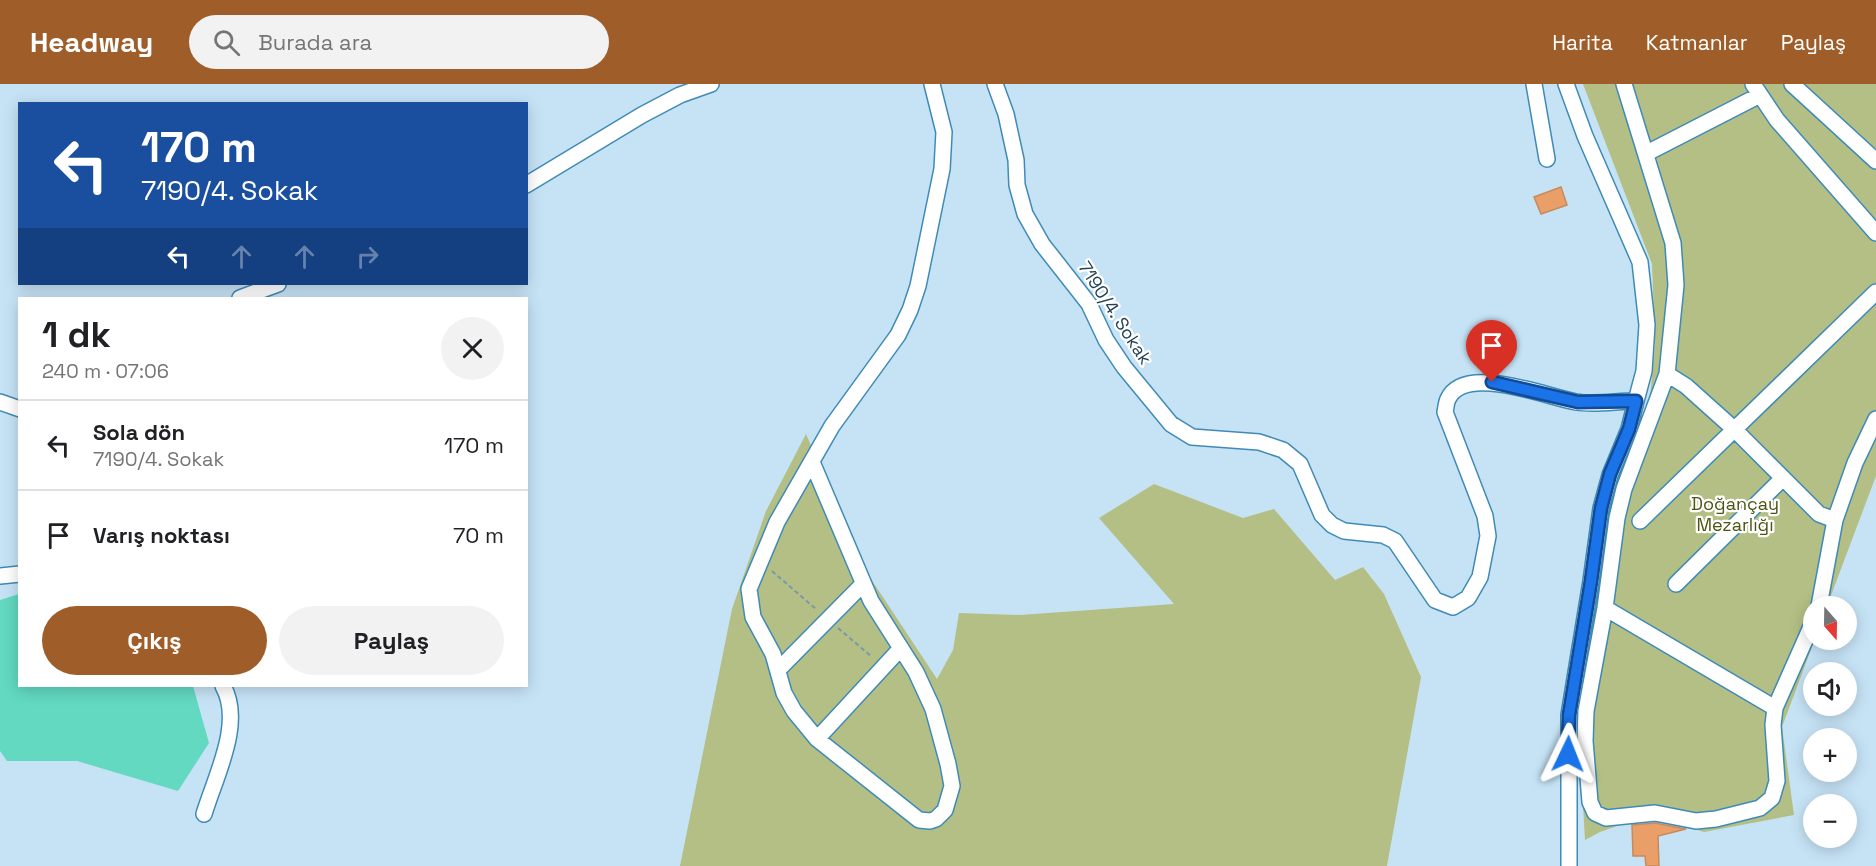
<!DOCTYPE html>
<html lang="tr">
<head>
<meta charset="utf-8">
<style>
  :root { --surface:#fff; --page:#f2f2f2; --text:#202124; --muted:#757577; --line:#e0e0e0; --accent:#9f5e29 }
  body { margin:0; font-family:"Space Grotesk",sans-serif; background:var(--page); color:var(--text); height:100vh; display:flex; flex-direction:column; font-size:22px; white-space:nowrap }
  * { box-sizing:border-box; margin:0 }
  p { font-size:20px; color:var(--muted) }
  .icon { flex:none; width:33px; height:33px; fill:none; stroke:currentColor; stroke-width:2; stroke-linecap:round; stroke-linejoin:round }
  .map { position:relative; flex:1; overflow:hidden }
  .sheet { position:absolute; left:18px; top:213px; width:510px; height:390px; display:flex; flex-direction:column; background:var(--surface); border-radius:0px; box-shadow:0 3px 15px #0003 }
  .sheet>* { flex:none }
  .guide { position:absolute; left:18px; top:18px; width:510px; height:183px; border-radius:0px; box-shadow:0 3px 15px #0003; background:#1a4fa0; color:#fff; overflow:hidden }
  .needle { width:39px; rotate:160deg }
  .tools { position:absolute; left:1803px; top:512px; display:grid; gap:12px }
  .tools a { display:grid; place-items:center; width:54px; height:54px; border-radius:50%; background:var(--surface); box-shadow:0 3px 15px #0003; font-size:30px }
  .pin { position:absolute; display:grid; place-items:center; width:51px; height:51px; color:#fff; margin:-62px -26px; border-radius:50% 50% 50% 0; rotate:-45deg; box-shadow:0 0 6px #0007 }
  .pin .icon { rotate:45deg }
  .me { position:absolute; width:66px; margin:-33px; rotate:2deg; stroke-linejoin:round; filter:drop-shadow(0 0 4px #0008) }
  .turn { display:flex; align-items:center; gap:21px; height:126px; padding:0 24px; font-size:27px }
  .turn .icon { width:78px; height:78px; stroke-width:2.5 }
  .turn b { display:block; font-size:42px; line-height:51px }
  .lanes { display:flex; align-items:center; height:57px; padding:0 24px; background:#0003; justify-content:center; gap:30px; direction:ltr }
  .lanes .off { opacity:.35 }
  .round { display:grid; place-items:center; flex:none; width:63px; height:63px; border-radius:32px; background:var(--page) }
  .head { display:flex; align-items:center; justify-content:space-between; height:102px; padding:0 24px }
  h1 { font-size:36px; font-weight:600; line-height:45px }
  .action { display:flex; gap:12px; margin-top:auto; padding:12px 24px }
  .action a { flex:1; height:69px; border-radius:36px; background:var(--accent); color:#fff; font-size:24px; font-weight:600; line-height:69px; text-align:center }
  .action a+a { background:var(--page); color:var(--text) }
  ul { padding:0; list-style:none }
  li { display:flex; align-items:center; gap:18px; height:90px; padding:0 24px; border-top:2px solid var(--line) }
  li div { flex:1 }
  li b { display:block; font-size:22px }
  li em { font-style:normal }
  header { display:flex; align-items:center; gap:36px; box-sizing:border-box; height:84px; padding:0 30px; background:var(--accent); color:#fff }
  header strong { font-size:28px }
  nav { display:flex; gap:33px; margin-inline-start:auto; font-size:21px }
  .search { width:420px; height:54px; background:var(--page); display:flex; align-items:center; gap:15px; box-sizing:border-box; padding:0 21px; border-radius:33px; color:var(--muted); font-size:22px }
  .map>svg:first-child { display:block }
</style>
</head>
<body>
<header>
<strong>Headway</strong>
<div class="search"><svg class="icon" aria-label="search" viewBox="0 0 24 24"><circle cx="10" cy="10" r="6"/><path d="M15 15l6 6"/></svg>Burada ara</div>
<nav><a>Harita</a><a>Katmanlar</a><a>Paylaş</a></nav>
</header>
<div class="map">
<svg width="1876" height="782" viewBox="0 0 1876 782">
  <rect width="100%" height="100%" fill="#c6e3f6"/>
  <!-- green -->
  <path fill="#b4bf85" d="M 1583,0 L 1876,0 L 1876,392 L 1827,522 L 1814,522 L 1815,555 L 1782,643 L 1794,731 L 1704,748 L 1669,737 L 1640,734 L 1600,748 L 1585,756 L 1578,636 L 1606,481 L 1613,413 L 1649,323 L 1655,261 L 1652,180 Z
    M 806,350 L 869,492 L 937,595 L 953,566 L 959,529 L 1020,531 L 1174,520 L 1099,434 L 1154,400 L 1243,434 L 1274,425 L 1335,496 L 1363,483 L 1384,510 L 1421,593 L 1387,782 L 680,782 L 732,525 L 766,427 Z"/>
  <!-- water -->
  <path fill="#62d9c0" d="M 19,510 L 20,602 L 193,602 L 209,659 L 178,707 L 77,677 L 7,677 L 0,667 L 0,516 Z"/>
  <!-- building -->
  <path fill="#e99f67" stroke="#c98a5b" stroke-width="1.5" d="M 1561,103 L 1567,121 L 1541,130 L 1534,113 Z
    M 1655,739 L 1686,745 L 1658,752 L 1659,782 L 1646,782 L 1645,772 L 1633,772 L 1632,741 Z"/>
  <g fill="none" stroke-linecap="round" stroke-linejoin="round">
    <defs>
      <path id="minor" d="M 995,0 L 1006,30 L 1016,76 L 1017,101 L 1025,130 L 1042,160 L 1089,220 L 1106,256 L 1124,283 L 1171,340 L 1192,353 L 1259,358 L 1283,366 L 1300,380 L 1322,431 L 1332,441 L 1344,447 L 1383,451 L 1395,457 L 1435,516 L 1453,523 L 1468,514 L 1480,493 L 1488,452 L 1485,432 L 1445,328 C 1446,324 1446,319 1448,315 C 1464,279 1547,313 1576,318 C 1595,321 1617,317 1636,317
        M 1534,0 L 1547,75
        M 1566,0 L 1585,52 L 1640,178 L 1647,241 L 1644,287 L 1636,317 L 1629,345 L 1610,391 L 1601,424 L 1591,497 L 1569,631 L 1569,782
        M 1624,0 L 1673,159 L 1676,201 L 1667,290 L 1624,405 L 1617,434 L 1605,524 L 1586,627 L 1585,657 L 1590,718 L 1595,729 L 1606,734 L 1655,729 L 1696,737 L 1716,735 L 1760,724 L 1772,714 L 1777,697 L 1773,641 L 1775,624 L 1814,536
        M 1753,0 L 1777,36 L 1876,149
        M 1792,0 L 1876,77
        M 1647,69 L 1760,11
        M 526,101 L 642,31 L 680,11 L 711,0
        M 240,214 L 278,200
        M 1667,290 L 1686,302 L 1734,345 L 1819,430 L 1835,436
        M 0,318 L 20,325
        M 812,378 L 871,517 L 916,588 L 933,625 L 948,680 L 952,702 L 945,726 L 936,735 L 930,737 L 919,736 L 817,655 L 794,627 L 784,609 L 773,570 L 753,533 L 749,505 L 777,438 L 832,342 L 898,251 L 910,226 L 918,202 L 942,85 L 944,48 L 932,0
        M 1640,437 L 1876,208
        M 0,492 L 20,490
        M 1676,500 L 1783,394
        M 1819,522 L 1835,436 L 1855,379 L 1876,335
        M 1605,524 L 1775,624
        M 778,586 L 863,500
        M 817,655 L 901,564
        M 204,730 C 215,693 244,639 223,602"/>
    </defs>
    <!-- minor casing -->
    <use href="#minor" stroke="#3f8bb6" stroke-width="18"/>
    <!-- path -->
    <path stroke="#7a98ab" stroke-width="2" stroke-dasharray="4.5 3" stroke-linecap="butt" d="M 772,487 L 817,526
      M 838,544 L 872,573"/>
    <!-- minor -->
    <use href="#minor" stroke="#fff" stroke-width="15"/>
  </g>
  <g fill="none" stroke-linecap="round" stroke-linejoin="round">
    <defs>
      <path id="route" d="M 1492,298 L 1578,318 L 1636,317 L 1629,345 L 1610,390 L 1601,424 L 1591,497 L 1569,631 L 1568,670"/>
    </defs>
    <!-- route casing -->
    <use href="#route" stroke="#114b97" stroke-width="15"/>
    <!-- route -->
    <use href="#route" stroke="#1a73e8" stroke-width="10"/>
  </g>
  <g text-anchor="middle" stroke-width="4.5" stroke-linejoin="round" paint-order="stroke">
    <!-- street labels -->
    <g font-size="18" fill="#224154" stroke="#fff">
      <text transform="translate(1115 229) rotate(57)" y="6">7190/4. Sokak</text>
    </g>
    <!-- park labels -->
    <g font-size="18" fill="#4b5413" stroke="#fff">
      <text x="1735" y="426">Doğançay<tspan x="1735" dy="21">Mezarlığı</tspan></text>
    </g>
  </g>
</svg>
<div class="tools">
<a><svg class="needle" viewBox="-14 -14 28 28"><path d="M0-13l5 13h-10z" fill="#e53935"/><path d="M0 13l5-13h-10z" fill="#757577"/></svg></a>
<a><svg class="icon" aria-label="sound" viewBox="0 0 24 24"><path d="M4 9h4l5-4v14l-5-4H4zM17 9q2 3 0 6"/></svg></a>
<a>+</a>
<a>−</a>
</div>
<div class="pin" style="left:1492px;top:298px;background:#d93025"><svg class="icon" aria-label="arrive" viewBox="0 0 24 24"><path d="M6 21V4h12l-3 4 3 4H6"/></svg></div>
<svg class="me" style="left:1568px;top:670px" viewBox="-20 -20 40 40"><path d="M0-17L14 15 0 8-14 15z" fill="#1a73e8" stroke="#fff" stroke-width="4"/></svg>
<div class="guide">
<div class="turn"><svg class="icon" aria-label="left" viewBox="0 0 24 24"><path d="M17 20v-9H6M10 6l-5 5 5 5"/></svg><div><b>170 m</b>7190/4. Sokak</div></div>
<div class="lanes"><svg class="icon" aria-label="left" viewBox="0 0 24 24"><path d="M17 20v-9H6M10 6l-5 5 5 5"/></svg><svg class="icon off" aria-label="ahead" viewBox="0 0 24 24"><path d="M12 20V5M6 11l6-6 6 6"/></svg><svg class="icon off" aria-label="ahead" viewBox="0 0 24 24"><path d="M12 20V5M6 11l6-6 6 6"/></svg><svg class="icon off" aria-label="right" viewBox="0 0 24 24"><path d="M7 20v-9h11M14 6l5 5-5 5"/></svg></div>
</div>
<section class="sheet">
<div class="head"><div><h1>1 dk</h1><p>240 m · 07:06</p></div><a class="round"><svg class="icon" aria-label="close" viewBox="0 0 24 24"><path d="M6 6l12 12M18 6L6 18"/></svg></a></div>
<ul>
<li><svg class="icon" aria-label="left" viewBox="0 0 24 24"><path d="M17 20v-9H6M10 6l-5 5 5 5"/></svg><div><b>Sola dön</b><p>7190/4. Sokak</p></div><em>170 m</em></li>
<li><svg class="icon" aria-label="arrive" viewBox="0 0 24 24"><path d="M6 21V4h12l-3 4 3 4H6"/></svg><div><b>Varış noktası</b></div><em>70 m</em></li>
</ul>
<div class="action"><a>Çıkış</a><a>Paylaş</a></div>
</section>
</div>
</body>
</html>
